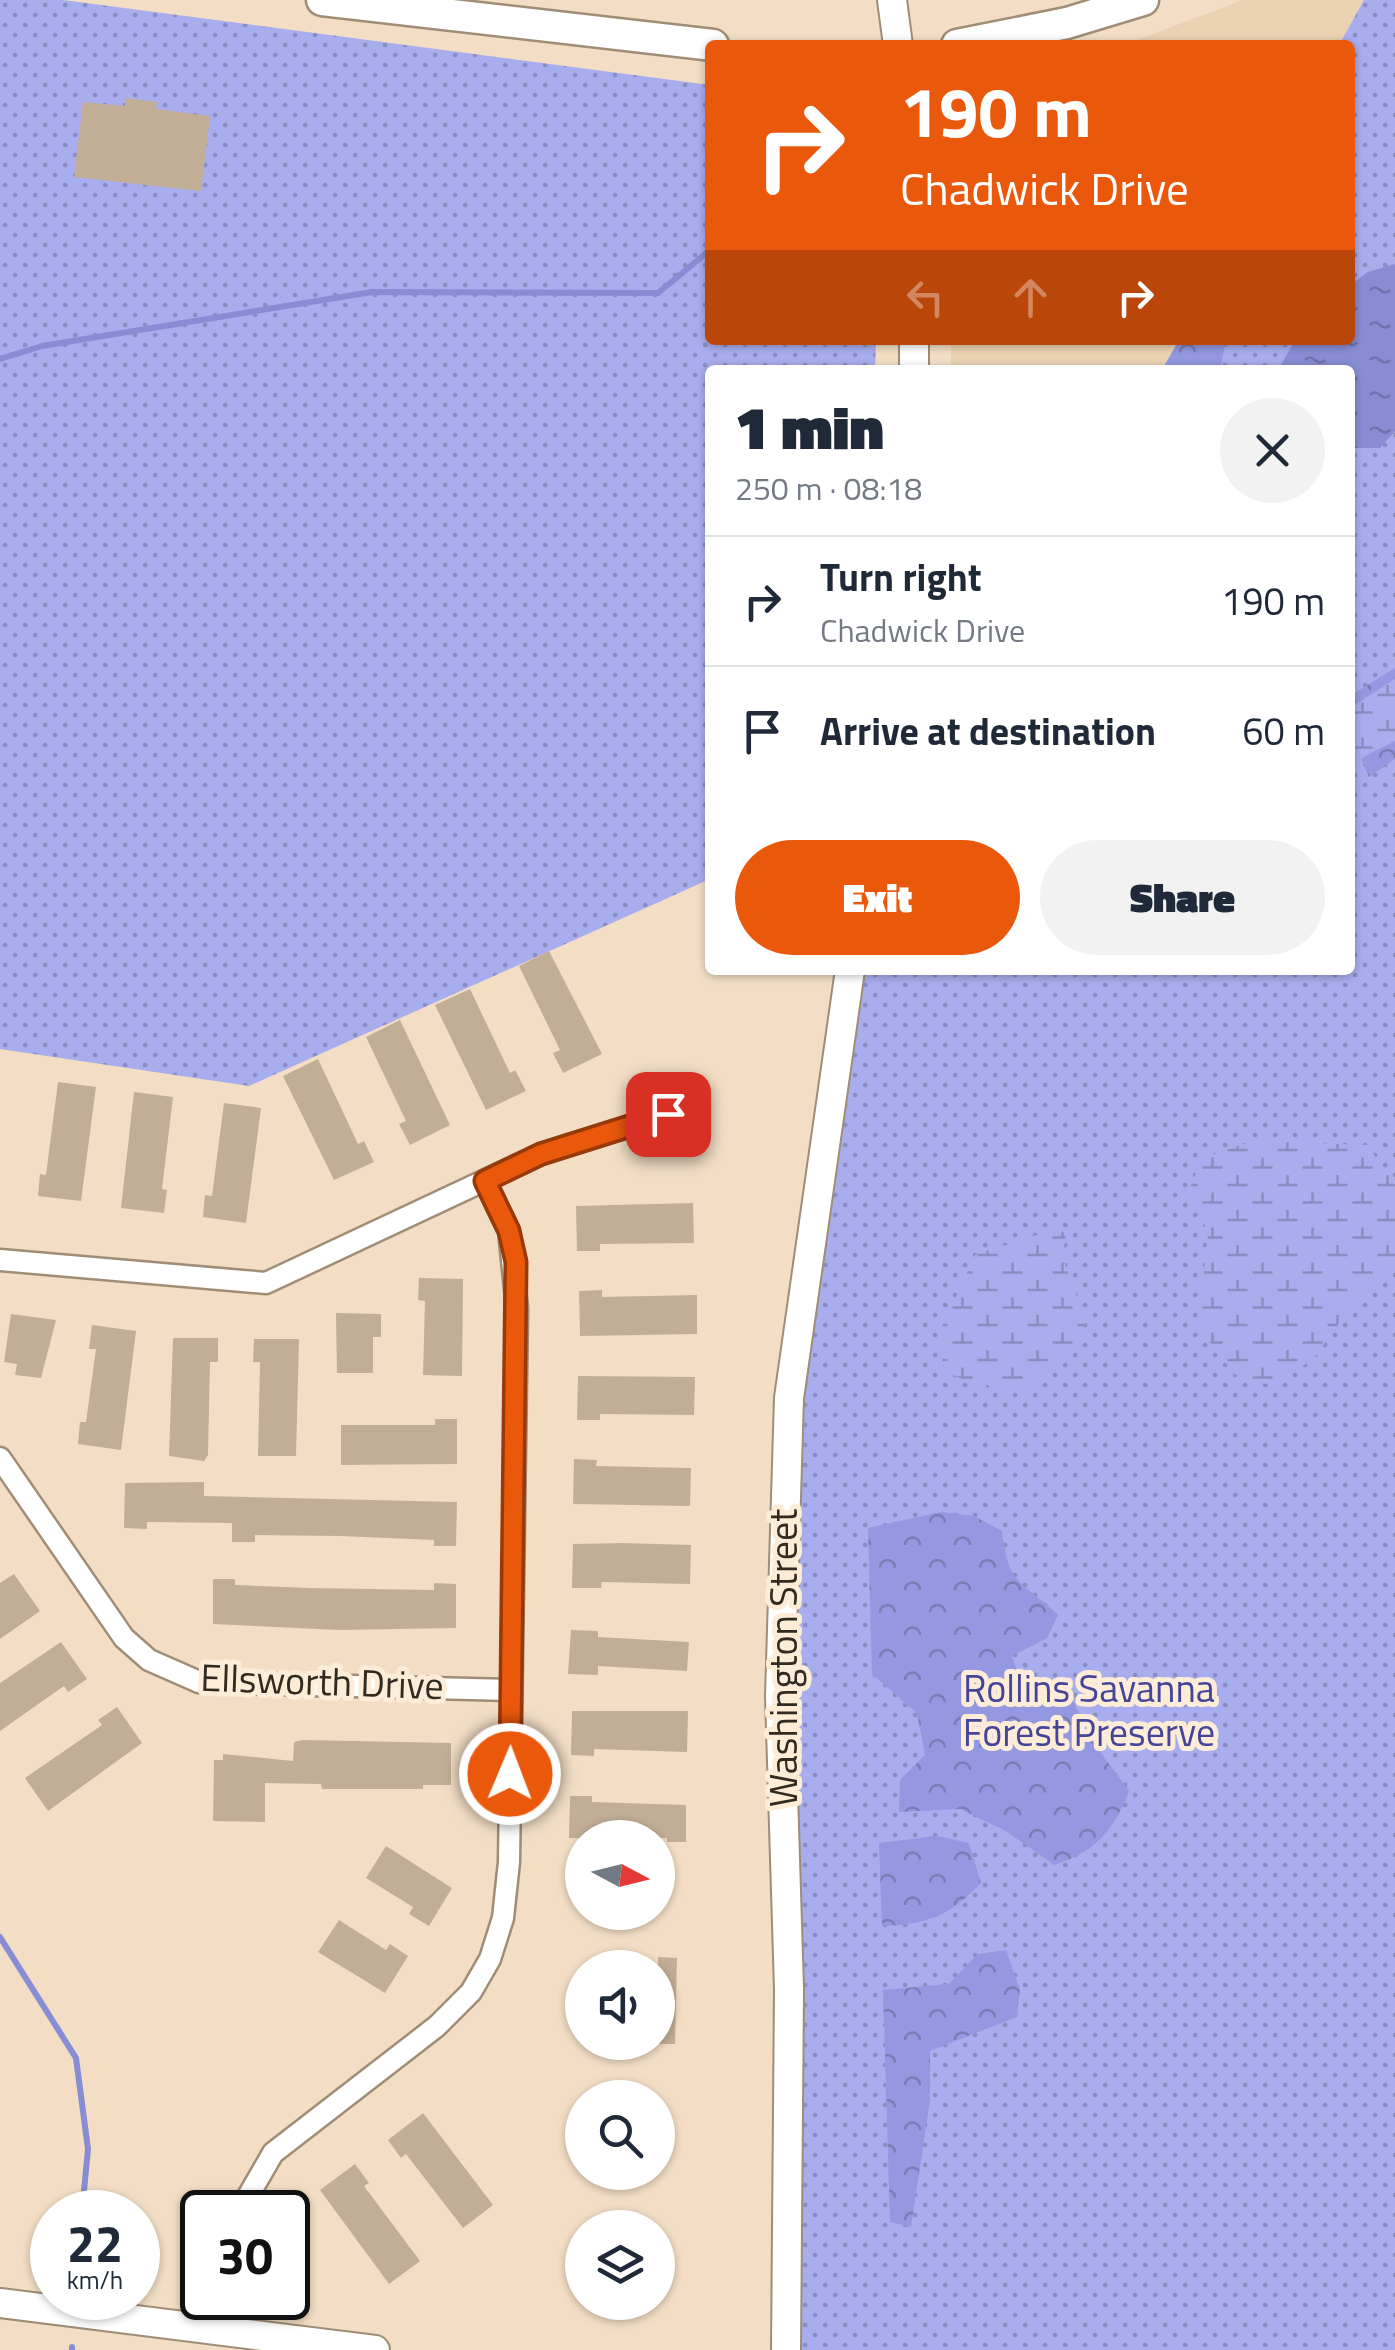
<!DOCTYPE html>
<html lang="en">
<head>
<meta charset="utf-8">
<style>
  :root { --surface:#fff; --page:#f2f2f3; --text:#1f2937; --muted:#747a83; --line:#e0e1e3; --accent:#ea580c }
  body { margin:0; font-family:"Titillium Web",sans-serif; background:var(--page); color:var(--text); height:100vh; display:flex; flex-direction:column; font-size:38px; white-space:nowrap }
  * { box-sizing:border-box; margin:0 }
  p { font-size:32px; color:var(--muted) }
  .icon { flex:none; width:55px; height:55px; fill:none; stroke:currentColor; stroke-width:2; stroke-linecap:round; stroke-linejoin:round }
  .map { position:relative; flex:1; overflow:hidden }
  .drawer { position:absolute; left:705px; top:365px; width:650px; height:610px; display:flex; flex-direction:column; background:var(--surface); border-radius:10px; box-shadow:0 2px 8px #0004 }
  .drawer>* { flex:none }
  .hud { position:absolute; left:705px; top:40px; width:650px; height:305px; border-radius:10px; box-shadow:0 2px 8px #0004; background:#ea580c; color:#fff; overflow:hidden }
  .needle { width:65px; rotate:97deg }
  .buttons { position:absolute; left:565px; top:1820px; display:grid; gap:20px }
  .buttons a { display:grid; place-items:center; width:110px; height:110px; border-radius:50%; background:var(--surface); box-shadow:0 2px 8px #0004; font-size:50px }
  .speed { position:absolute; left:30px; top:2190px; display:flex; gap:20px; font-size:50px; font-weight:700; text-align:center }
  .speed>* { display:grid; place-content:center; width:130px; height:130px; border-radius:50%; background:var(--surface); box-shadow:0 2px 8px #0004; line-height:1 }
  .speed small { font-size:25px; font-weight:400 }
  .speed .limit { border:5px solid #111; border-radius:15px; background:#fff; color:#111 }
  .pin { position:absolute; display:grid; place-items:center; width:85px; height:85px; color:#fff; margin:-42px; border-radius:20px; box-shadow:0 5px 15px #0006 }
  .me { position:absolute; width:110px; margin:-55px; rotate:1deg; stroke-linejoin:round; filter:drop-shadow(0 0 8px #0008) }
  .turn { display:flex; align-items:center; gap:35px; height:210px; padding:0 30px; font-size:45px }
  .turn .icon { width:130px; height:130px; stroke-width:2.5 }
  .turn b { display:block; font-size:70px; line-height:85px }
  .lanes { display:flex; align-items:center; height:95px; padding:0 30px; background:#0003; justify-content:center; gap:50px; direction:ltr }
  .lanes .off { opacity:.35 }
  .round { display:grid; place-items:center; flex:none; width:105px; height:105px; border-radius:52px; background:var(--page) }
  .head { display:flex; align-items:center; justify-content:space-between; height:170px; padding:0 30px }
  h1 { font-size:60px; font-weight:800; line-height:75px }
  .button { display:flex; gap:20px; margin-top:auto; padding:20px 30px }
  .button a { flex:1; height:115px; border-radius:60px; background:var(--accent); color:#fff; font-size:40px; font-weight:800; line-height:115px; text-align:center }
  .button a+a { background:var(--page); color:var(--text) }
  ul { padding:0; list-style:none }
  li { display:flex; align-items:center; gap:30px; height:130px; padding:0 30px; border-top:2px solid var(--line) }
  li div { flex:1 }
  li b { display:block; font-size:38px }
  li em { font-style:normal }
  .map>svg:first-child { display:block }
</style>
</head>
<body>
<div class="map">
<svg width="1395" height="2350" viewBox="0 0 1395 2350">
  <defs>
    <pattern id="grass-dots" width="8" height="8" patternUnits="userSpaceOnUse" patternTransform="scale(2.5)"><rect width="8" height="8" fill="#a8adee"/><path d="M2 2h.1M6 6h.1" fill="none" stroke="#898dc0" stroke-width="1.8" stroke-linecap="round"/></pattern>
    <pattern id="forest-crowns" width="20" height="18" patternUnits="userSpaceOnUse" patternTransform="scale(2.5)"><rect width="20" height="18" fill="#9398e0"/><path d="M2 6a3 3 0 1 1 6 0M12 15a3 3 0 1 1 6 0" fill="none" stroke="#797cb5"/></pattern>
    <pattern id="wetland-marsh" width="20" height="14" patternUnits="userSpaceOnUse" patternTransform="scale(2.5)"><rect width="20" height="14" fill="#a8adee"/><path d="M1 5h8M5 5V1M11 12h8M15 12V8" fill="none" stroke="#898dc0"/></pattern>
    <pattern id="water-ripples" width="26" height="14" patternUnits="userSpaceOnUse" patternTransform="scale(2.5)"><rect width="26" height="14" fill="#888cd3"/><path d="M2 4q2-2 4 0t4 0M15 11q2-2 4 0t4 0" fill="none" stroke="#7073ab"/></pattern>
  </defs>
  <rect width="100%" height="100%" fill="#f3dec5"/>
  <!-- built -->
  <path fill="#ebd2b3" d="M 1243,0 L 1364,0 L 1339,45 L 1124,45 Z
    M 951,340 L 1179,340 L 1162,370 L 951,370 Z"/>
  <!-- grass -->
  <path fill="url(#grass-dots)" d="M 0,0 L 63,0 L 710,85 L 710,340 L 876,340 L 875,370 L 710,370 L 710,879 L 249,1086 L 0,1049 Z
    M 1364,0 L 1395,0 L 1395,2350 L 795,2350 L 789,1398 L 850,970 L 1350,970 L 1350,370 L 1162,370 L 1179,340 L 1350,340 L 1350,45 L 1339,45 Z"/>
  <!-- forest -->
  <path fill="url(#forest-crowns)" d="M 1179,340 L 1226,340 L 1220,370 L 1162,370 Z
    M 1395,668 L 1395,759 L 1369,777 L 1350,734 L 1350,696 Z
    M 941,1512 L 974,1516 L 1002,1531 C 1009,1589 1020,1578 1058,1615 L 1047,1638 L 1012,1656 L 1022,1687 L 1074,1702 L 1087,1734 L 1129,1791 C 1113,1832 1096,1851 1054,1865 L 1006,1831 L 960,1809 L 899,1812 L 900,1780 L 925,1755 L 917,1713 L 872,1674 L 868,1528 Z
    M 937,1836 L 969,1843 L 981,1883 C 951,1915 926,1925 882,1926 L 879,1843 Z
    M 1006,1950 L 1020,1990 L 1017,2017 L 930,2051 L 930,2100 L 911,2227 L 890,2222 L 883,1990 L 949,1984 L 978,1954 Z"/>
  <!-- wetland -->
  <path fill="url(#wetland-marsh)" d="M 1395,679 L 1395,741 L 1365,756 L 1350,772 L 1350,708 Z
    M 1253,1141 L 1367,1145 L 1395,1185 L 1395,1267 L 1355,1300 L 1312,1361 L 1265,1384 L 1234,1374 L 1198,1326 L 1208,1234 L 1190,1188 L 1202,1158 Z
    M 1067,1232 L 1062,1256 L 1086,1322 L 1071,1358 L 1025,1394 L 978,1386 L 944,1371 L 939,1334 L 975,1255 L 1040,1234 Z"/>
  <!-- water -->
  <path fill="url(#water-ripples)" d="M 1395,264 L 1395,431 L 1380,448 L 1350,448 L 1350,370 L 1278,370 L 1295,340 L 1350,340 L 1350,285 L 1368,272 Z"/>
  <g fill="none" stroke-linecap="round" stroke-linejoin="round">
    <!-- stream -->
    <path stroke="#888cd3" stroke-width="6" d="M 0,359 L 42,346 L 372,292 L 658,293 L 710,250
      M 0,1937 L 76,2058 L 88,2149 L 82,2212
      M 72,2347 L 72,2350"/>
  </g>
  <!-- building -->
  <path fill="#c2ae96" d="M 126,98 L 157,102 L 156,109 L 210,116 L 201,191 L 74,177 L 83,102 L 125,106 Z
    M 549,951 L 602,1054 L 563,1073 L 553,1053 L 560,1050 L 519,966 Z
    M 470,989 L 510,1073 L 515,1070 L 526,1091 L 486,1110 L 435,1005 Z
    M 400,1020 L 450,1125 L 410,1145 L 399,1124 L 406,1121 L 366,1037 Z
    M 318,1059 L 358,1144 L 364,1141 L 374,1162 L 334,1180 L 283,1076 Z
    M 58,1082 L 96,1087 L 81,1201 L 38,1196 L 40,1174 L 46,1175 Z
    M 134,1092 L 173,1097 L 162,1189 L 167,1190 L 164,1213 L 121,1208 Z
    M 224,1103 L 261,1108 L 246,1223 L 203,1217 L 205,1195 L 212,1196 Z
    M 693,1203 L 694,1243 L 600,1244 L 600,1251 L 577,1251 L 576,1206 Z
    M 419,1278 L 463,1279 L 462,1376 L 423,1375 L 425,1301 L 418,1300 Z
    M 602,1290 L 602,1297 L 697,1295 L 697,1334 L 580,1336 L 579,1291 Z
    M 336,1313 L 381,1314 L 381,1337 L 373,1337 L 373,1373 L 337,1373 Z
    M 11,1314 L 56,1320 L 41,1378 L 15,1375 L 17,1364 L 4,1362 Z
    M 92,1325 L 136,1331 L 121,1450 L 78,1444 L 80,1422 L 86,1422 L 96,1349 L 89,1349 Z
    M 173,1338 L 218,1338 L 218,1362 L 210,1362 L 208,1455 L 204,1461 L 169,1456 Z
    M 254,1339 L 299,1339 L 296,1456 L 258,1456 L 260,1362 L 253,1362 Z
    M 578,1376 L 695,1377 L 694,1415 L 600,1414 L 600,1420 L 577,1420 Z
    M 435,1419 L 457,1419 L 457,1464 L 341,1465 L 341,1425 L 435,1425 Z
    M 574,1459 L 597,1460 L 596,1466 L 691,1468 L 690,1506 L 573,1504 Z
    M 204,1482 L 204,1496 L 457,1502 L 456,1546 L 434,1546 L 434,1540 L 340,1536 L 255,1535 L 255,1542 L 232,1542 L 232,1523 L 147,1522 L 147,1529 L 124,1528 L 125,1483 Z
    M 622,1543 L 691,1545 L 690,1584 L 602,1582 L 601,1588 L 572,1588 L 573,1544 Z
    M 14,1574 L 40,1611 L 0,1639 L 0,1583 Z
    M 213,1579 L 235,1579 L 235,1585 L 310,1588 L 434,1590 L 434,1583 L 456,1584 L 456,1628 L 339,1630 L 213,1624 Z
    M 571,1630 L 598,1631 L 598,1637 L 689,1642 L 687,1671 L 598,1666 L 598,1675 L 568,1674 Z
    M 61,1642 L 87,1679 L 68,1692 L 64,1686 L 0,1731 L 0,1683 Z
    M 117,1707 L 142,1743 L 48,1811 L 25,1778 L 102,1725 L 98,1720 Z
    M 572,1711 L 688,1711 L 687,1752 L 594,1749 L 594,1756 L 571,1755 Z
    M 303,1740 L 451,1743 L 451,1785 L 423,1785 L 423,1789 L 322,1789 L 321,1784 L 265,1783 L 265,1822 L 213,1821 L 214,1760 L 223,1760 L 223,1754 L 293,1761 L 294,1742 Z
    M 570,1796 L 592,1796 L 592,1802 L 686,1805 L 686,1842 L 667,1842 L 667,1838 L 569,1838 Z
    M 386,1846 L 452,1888 L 429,1926 L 409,1914 L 413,1907 L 366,1878 Z
    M 339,1920 L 386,1950 L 390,1944 L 408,1956 L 385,1993 L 318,1952 Z
    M 658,1957 L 677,1958 L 675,2044 L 658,2044 Z
    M 423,2113 L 493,2205 L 463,2228 L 406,2154 L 401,2158 L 388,2140 Z
    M 355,2164 L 369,2183 L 364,2186 L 420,2261 L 389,2284 L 320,2190 Z"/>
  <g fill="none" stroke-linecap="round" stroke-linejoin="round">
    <defs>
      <path id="street" d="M 0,1260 L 266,1283 L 541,1154 L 668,1114
        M 0,1458 L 124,1638 L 149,1660 L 199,1682 L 510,1690
        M 239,2212 L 273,2153 L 437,2026 L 471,1992 L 490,1959 L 503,1918 L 509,1862 L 517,1308 L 509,1231 L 485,1181
        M 217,2330 L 222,2298"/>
      <path id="secondary" d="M 892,0 L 898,45
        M 914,370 L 914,340
        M 0,2303 L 375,2350
        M 786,2350 L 789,1989 L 780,1696 L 789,1398 L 850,970"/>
      <path id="primary" d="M 322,0 L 713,45
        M 957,45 L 1067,23 L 1143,0"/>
    </defs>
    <!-- street casing -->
    <use href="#street" stroke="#a08d76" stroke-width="25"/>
    <!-- secondary casing -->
    <use href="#secondary" stroke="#a08d76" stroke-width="32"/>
    <!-- primary casing -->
    <use href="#primary" stroke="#a08d76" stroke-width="35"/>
    <!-- street -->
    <use href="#street" stroke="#fff" stroke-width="20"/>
    <!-- secondary -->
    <use href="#secondary" stroke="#fff" stroke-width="28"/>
    <!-- primary -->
    <use href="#primary" stroke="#fff" stroke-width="30"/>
  </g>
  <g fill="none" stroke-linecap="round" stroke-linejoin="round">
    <defs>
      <path id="route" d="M 510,1774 L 516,1262 L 509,1231 L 485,1181 L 541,1154 L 668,1114"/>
    </defs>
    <!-- route casing -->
    <use href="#route" stroke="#983908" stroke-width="25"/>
    <!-- route -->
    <use href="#route" stroke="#ea580c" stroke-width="18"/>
  </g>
  <g text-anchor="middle" stroke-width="10" stroke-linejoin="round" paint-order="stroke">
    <!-- street labels -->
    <g font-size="38" fill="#322a20" stroke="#fdecd8">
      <text transform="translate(784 1658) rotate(-90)" y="13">Washington Street</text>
      <text transform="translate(322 1682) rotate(2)" y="13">Ellsworth Drive</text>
    </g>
    <!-- park labels -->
    <g font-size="38" fill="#464499" stroke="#fdecd8">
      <text x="1089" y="1702">Rollins Savanna<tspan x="1089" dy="44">Forest Preserve</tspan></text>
    </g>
  </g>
</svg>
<div class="buttons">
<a><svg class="needle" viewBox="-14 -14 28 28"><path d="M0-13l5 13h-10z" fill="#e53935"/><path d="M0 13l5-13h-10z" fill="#747a83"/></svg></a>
<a><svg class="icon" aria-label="sound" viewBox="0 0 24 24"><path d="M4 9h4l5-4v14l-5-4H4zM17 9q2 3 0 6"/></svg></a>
<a><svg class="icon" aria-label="search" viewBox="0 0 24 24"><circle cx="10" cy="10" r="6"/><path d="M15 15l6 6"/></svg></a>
<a><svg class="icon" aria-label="layers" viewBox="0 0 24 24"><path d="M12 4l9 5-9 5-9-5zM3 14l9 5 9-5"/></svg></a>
</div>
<div class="speed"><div>22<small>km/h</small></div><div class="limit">30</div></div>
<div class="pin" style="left:668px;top:1114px;background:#d93025"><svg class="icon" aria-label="arrive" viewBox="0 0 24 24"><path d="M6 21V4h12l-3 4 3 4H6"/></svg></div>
<svg class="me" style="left:510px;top:1774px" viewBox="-20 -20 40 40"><circle r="17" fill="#ea580c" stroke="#fff" stroke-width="3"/><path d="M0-11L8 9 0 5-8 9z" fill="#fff"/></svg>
<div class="hud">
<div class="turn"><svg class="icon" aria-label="right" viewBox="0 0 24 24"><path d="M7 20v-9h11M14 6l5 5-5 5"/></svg><div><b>190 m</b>Chadwick Drive</div></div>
<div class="lanes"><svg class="icon off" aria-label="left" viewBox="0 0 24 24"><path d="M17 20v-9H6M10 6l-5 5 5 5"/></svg><svg class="icon off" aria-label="ahead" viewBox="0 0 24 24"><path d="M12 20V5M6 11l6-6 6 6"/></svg><svg class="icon" aria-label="right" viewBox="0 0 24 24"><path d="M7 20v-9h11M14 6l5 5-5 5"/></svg></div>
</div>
<section class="drawer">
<div class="head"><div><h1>1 min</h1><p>250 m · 08:18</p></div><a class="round"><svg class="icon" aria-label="close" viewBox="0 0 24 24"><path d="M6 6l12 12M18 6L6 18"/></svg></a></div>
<ul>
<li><svg class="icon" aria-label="right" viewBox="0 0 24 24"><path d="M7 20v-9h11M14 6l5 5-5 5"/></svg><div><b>Turn right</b><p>Chadwick Drive</p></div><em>190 m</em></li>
<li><svg class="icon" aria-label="arrive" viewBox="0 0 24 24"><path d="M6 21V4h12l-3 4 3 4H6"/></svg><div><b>Arrive at destination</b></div><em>60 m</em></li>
</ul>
<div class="button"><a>Exit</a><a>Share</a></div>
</section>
</div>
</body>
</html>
